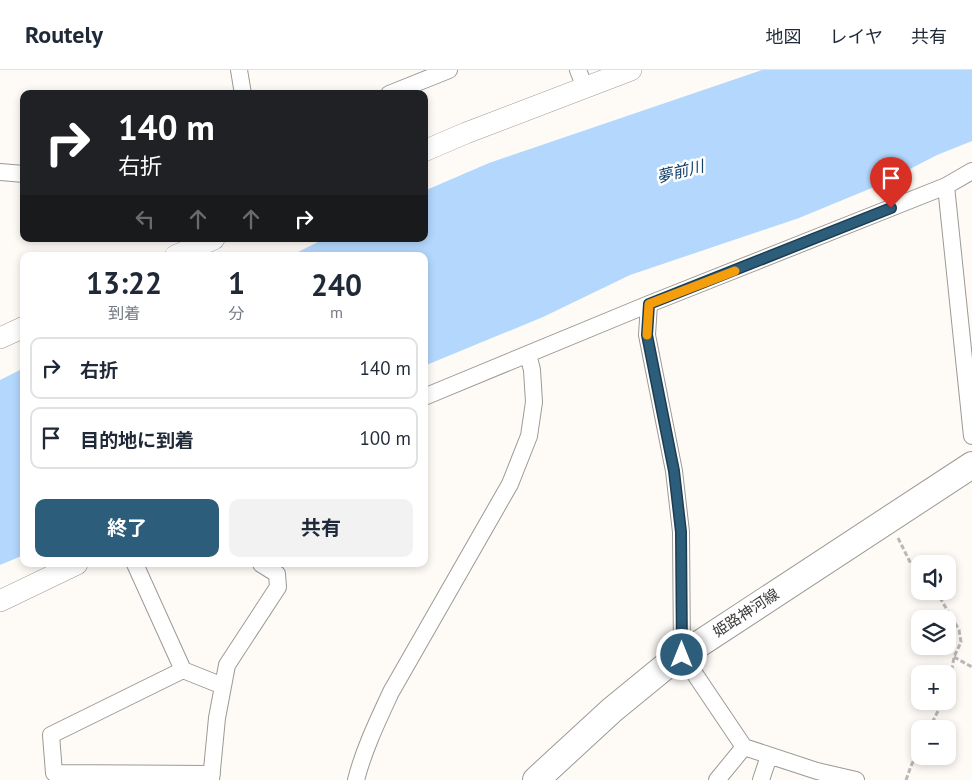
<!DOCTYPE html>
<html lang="ja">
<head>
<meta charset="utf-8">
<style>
  :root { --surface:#fff; --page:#f2f2f3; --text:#1f2937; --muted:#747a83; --line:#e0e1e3; --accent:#2c5d7b }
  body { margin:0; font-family:"PT Sans","Noto Sans JP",sans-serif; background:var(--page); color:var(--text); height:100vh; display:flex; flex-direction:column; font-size:19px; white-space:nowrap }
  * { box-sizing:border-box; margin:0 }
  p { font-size:16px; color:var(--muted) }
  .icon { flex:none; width:28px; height:28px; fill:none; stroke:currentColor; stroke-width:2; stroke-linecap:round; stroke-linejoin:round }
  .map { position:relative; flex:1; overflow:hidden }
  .details { position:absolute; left:20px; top:182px; width:408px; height:315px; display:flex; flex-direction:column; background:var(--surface); border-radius:10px; box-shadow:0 2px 8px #0003 }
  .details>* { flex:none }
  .hud { position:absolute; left:20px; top:20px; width:408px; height:152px; border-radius:10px; box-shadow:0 2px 8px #0003; background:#202124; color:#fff; overflow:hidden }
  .fabs { position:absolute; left:911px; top:485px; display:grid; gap:10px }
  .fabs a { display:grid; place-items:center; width:45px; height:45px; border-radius:10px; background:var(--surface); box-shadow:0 2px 8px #0003; font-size:25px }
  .pin { position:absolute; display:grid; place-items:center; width:42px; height:42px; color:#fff; margin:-51px -21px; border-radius:50% 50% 50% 0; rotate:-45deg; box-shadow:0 0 5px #0007 }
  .pin .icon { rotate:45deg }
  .me { position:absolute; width:55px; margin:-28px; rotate:0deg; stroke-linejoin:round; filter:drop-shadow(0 0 4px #0008) }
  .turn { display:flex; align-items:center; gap:18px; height:105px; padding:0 15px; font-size:22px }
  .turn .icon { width:65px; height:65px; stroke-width:2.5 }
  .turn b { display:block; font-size:35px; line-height:42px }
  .lanes { display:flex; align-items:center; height:48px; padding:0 15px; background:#0003; justify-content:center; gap:25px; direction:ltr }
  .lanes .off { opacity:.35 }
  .eta { display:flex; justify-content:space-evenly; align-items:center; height:85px; text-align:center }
  .eta b { font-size:30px; font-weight:700; line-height:35px }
  .primary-button { display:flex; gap:10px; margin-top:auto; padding:10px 15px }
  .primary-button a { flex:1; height:58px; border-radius:10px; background:var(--accent); color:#fff; font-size:20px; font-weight:700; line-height:58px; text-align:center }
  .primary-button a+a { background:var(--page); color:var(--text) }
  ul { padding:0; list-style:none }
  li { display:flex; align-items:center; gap:15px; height:62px; margin:0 10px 8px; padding:0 5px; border:2px solid var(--line); border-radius:10px }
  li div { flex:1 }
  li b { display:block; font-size:19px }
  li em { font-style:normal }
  header { display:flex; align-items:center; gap:30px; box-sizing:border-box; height:70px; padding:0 25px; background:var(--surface); border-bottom:1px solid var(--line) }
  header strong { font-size:24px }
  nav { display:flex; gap:28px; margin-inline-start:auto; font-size:18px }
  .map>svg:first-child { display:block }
</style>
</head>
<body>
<header>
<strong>Routely</strong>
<nav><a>地図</a><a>レイヤ</a><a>共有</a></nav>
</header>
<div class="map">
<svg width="972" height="710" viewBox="0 0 972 710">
  <rect width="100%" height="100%" fill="#fefbf7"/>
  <!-- water -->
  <path fill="#b3d7fd" d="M 762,0 L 972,0 L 972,71 L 937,85 L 879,115 L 799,148 L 630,205 L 543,247 L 424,296 L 424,186 L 290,186 L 324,169 L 424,169 L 424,121 L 489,93 Z
    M 24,298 L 24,485 L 0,495 L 0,310 Z"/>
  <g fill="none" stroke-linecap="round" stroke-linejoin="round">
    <defs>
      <path id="minor" d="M 239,0 L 243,24
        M 578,0 L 585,18
        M 389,24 L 449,0
        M 0,102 L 24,104
        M 946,116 L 972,366
        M 649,234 L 647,265 L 674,401 L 681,462 L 682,585 L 744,677 L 817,701 L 856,710
        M 424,327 L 649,234 L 946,116 L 972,101
        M 135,494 L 183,600 L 223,616
        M 183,600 L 51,665 L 54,703 L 212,704
        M 211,710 L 217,648 L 227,595 L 278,517 L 277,504 L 261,494
        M 356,710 C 364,679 378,650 391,622 L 510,414 L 529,366 L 534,332 L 532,300 L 528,284
        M 717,710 L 744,677
        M 761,710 L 769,686"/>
      <path id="tertiary" d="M 424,81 L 466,63 L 631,0
        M 175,186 L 214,169
        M 0,268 L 24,257
        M 0,531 L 77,494"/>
      <path id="primary" d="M 536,710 L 612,640 L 667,595 L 972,395"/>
    </defs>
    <!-- minor casing -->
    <use href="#minor" stroke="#9c9a95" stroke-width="18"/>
    <!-- tertiary casing -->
    <use href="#tertiary" stroke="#9c9a95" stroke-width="22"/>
    <!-- primary casing -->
    <use href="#primary" stroke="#9c9a95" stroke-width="28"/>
    <!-- path -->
    <path stroke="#bab7b4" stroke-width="3" stroke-dasharray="5 2.5" stroke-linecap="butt" d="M 898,468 L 910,492 L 920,505
      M 936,521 L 959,560 L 961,572 L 954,587 L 948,622
      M 954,587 L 972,597
      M 929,659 L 943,631
      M 906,710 L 911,696 L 920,677"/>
    <!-- minor -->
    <use href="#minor" stroke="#fff" stroke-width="16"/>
    <!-- tertiary -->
    <use href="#tertiary" stroke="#fff" stroke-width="21"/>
    <!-- primary -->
    <use href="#primary" stroke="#fff" stroke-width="26"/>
  </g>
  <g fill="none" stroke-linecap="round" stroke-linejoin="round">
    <defs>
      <path id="route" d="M 682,585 L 681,462 L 674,401 L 647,265 L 649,234 L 891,138"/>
    </defs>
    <!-- route casing -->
    <use href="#route" stroke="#1d3c50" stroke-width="12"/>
    <!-- route -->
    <use href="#route" stroke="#2c5d7b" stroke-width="9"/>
    <!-- slow -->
    <path stroke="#f59e0b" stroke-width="9" d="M 647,265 L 649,234 L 735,201"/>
  </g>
  <g text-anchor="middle" stroke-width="5" stroke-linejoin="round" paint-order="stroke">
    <!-- street labels -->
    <g font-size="15" fill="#3c3b39" stroke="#fff">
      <text transform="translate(746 543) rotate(-33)" y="5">姫路神河線</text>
    </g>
    <!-- water labels -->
    <g font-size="16" font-style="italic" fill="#11416c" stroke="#fff">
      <text transform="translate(680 101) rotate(-14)" y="6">夢前川</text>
    </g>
  </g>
</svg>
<div class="fabs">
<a><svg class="icon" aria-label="sound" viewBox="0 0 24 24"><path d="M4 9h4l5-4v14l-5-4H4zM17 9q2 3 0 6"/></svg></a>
<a><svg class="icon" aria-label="layers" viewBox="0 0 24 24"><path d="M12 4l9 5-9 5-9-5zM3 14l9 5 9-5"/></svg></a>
<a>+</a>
<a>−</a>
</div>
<div class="pin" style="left:891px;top:138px;background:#d93025"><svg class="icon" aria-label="arrive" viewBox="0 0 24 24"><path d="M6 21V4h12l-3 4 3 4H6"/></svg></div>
<svg class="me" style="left:682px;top:585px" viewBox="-20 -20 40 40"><circle r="17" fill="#2c5d7b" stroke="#fff" stroke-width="3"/><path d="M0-11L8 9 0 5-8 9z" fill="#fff"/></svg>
<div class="hud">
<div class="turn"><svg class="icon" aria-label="right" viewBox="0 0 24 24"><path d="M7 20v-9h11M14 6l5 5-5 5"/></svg><div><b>140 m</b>右折</div></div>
<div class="lanes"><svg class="icon off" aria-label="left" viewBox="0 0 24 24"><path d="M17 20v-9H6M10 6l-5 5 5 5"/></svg><svg class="icon off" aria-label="ahead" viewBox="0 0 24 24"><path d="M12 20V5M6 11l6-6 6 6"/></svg><svg class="icon off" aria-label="ahead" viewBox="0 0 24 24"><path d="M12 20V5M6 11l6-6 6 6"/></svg><svg class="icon" aria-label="right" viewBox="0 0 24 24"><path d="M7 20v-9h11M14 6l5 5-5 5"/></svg></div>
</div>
<section class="details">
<div class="eta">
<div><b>13:22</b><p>到着</p></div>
<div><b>1</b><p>分</p></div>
<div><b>240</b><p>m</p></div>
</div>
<ul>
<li><svg class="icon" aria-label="right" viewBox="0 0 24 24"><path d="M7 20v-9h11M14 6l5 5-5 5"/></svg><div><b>右折</b></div><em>140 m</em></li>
<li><svg class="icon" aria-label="arrive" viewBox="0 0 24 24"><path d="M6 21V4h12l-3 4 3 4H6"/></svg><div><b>目的地に到着</b></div><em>100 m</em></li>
</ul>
<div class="primary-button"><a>終了</a><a>共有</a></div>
</section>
</div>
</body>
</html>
